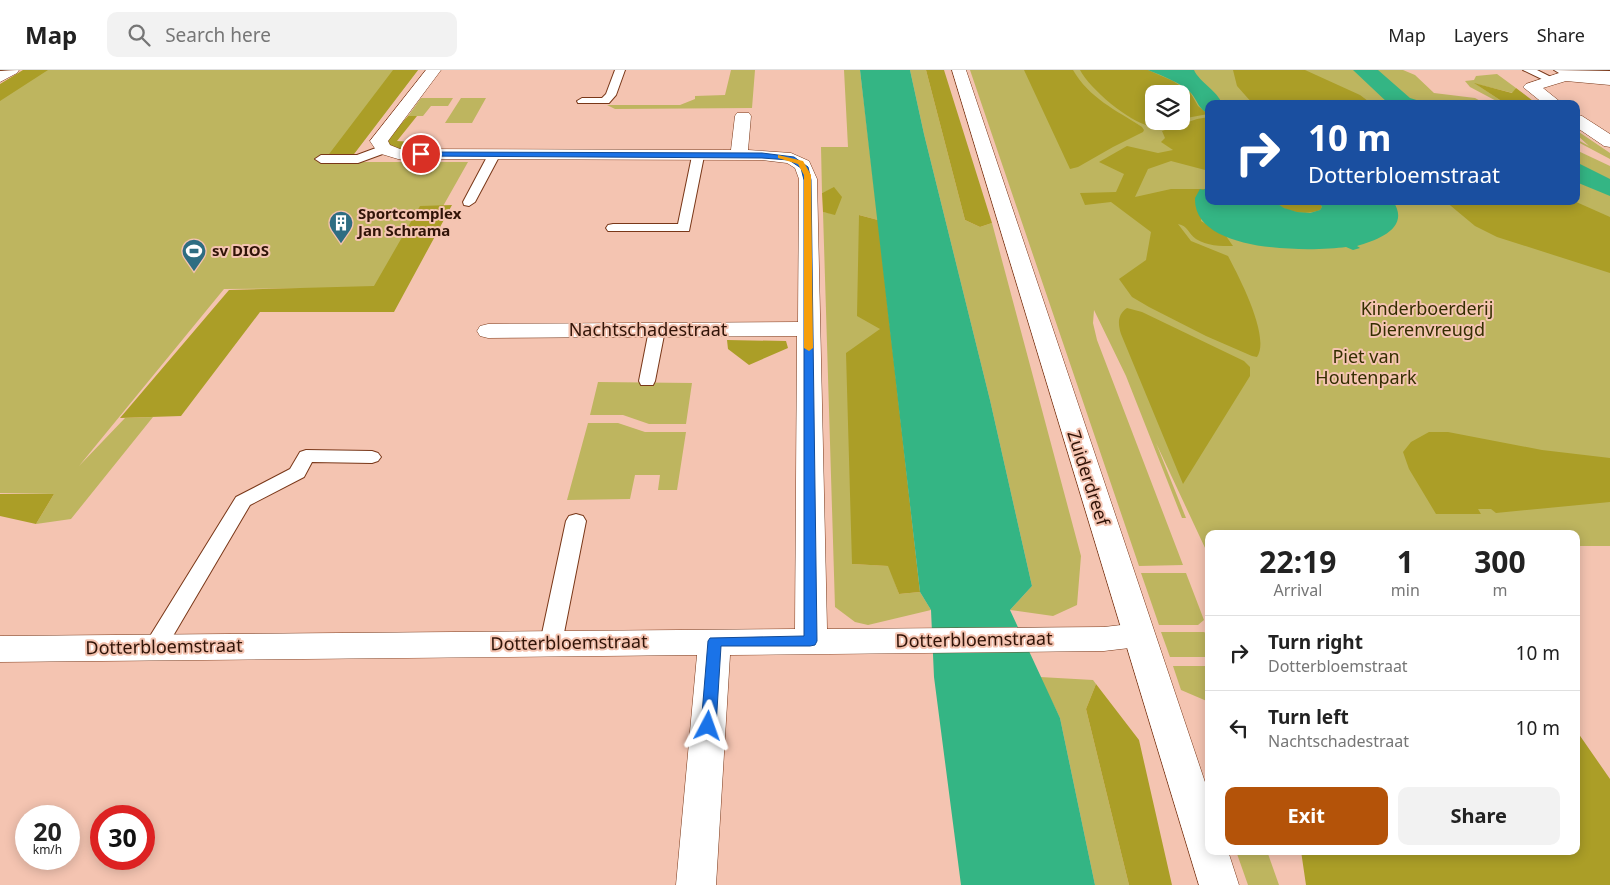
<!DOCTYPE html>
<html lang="en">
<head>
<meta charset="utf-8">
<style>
  :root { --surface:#fff; --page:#f2f2f2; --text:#222; --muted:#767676; --line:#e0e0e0; --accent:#b45309 }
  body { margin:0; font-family:"Noto Sans",sans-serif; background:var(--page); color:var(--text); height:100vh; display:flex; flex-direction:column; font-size:19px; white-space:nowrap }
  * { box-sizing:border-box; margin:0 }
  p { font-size:16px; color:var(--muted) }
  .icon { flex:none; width:28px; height:28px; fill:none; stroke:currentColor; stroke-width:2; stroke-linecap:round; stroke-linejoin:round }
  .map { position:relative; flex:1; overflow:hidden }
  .sheet { position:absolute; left:1205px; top:460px; width:375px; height:325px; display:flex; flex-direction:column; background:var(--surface); border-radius:10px; box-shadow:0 2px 12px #0003 }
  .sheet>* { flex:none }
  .top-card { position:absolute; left:1205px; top:30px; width:375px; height:105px; border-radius:10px; box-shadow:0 2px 12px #0003; background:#1a4fa0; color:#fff; overflow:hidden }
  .fabs { position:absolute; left:1145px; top:15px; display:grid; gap:10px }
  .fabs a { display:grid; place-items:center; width:45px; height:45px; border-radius:10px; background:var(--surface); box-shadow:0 2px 12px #0003; font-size:25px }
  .speed { position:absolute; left:15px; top:735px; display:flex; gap:10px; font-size:25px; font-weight:700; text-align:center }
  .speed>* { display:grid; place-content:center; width:65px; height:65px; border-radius:50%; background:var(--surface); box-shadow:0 2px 12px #0003; line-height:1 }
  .speed small { font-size:12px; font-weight:400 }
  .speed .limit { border:8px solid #d22; background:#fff; color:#111 }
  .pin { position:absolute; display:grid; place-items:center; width:42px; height:42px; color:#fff; margin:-21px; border:2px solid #fff; border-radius:50%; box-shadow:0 1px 5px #0007 }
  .me { position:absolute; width:55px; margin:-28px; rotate:4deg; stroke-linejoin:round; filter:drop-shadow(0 0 4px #0008) }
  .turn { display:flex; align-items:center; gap:18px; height:105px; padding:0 20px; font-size:22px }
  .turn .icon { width:65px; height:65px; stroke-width:2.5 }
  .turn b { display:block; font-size:35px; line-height:42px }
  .eta { display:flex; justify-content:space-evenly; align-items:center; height:85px; text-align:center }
  .eta b { font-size:30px; font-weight:700; line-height:35px }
  .primary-button { display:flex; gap:10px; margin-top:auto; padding:10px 20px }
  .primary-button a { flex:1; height:58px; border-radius:10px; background:var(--accent); color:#fff; font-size:20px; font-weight:700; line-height:58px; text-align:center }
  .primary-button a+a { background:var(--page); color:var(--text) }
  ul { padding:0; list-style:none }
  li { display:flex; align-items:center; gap:15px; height:75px; padding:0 20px; border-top:1px solid var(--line) }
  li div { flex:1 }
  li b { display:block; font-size:19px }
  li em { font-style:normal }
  header { display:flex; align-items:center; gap:30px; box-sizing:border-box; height:70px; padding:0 25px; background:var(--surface); border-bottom:1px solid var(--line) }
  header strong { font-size:24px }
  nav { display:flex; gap:28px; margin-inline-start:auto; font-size:18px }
  .search { width:350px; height:45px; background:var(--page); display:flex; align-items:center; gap:12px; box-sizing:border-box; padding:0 18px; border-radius:10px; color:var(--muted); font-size:19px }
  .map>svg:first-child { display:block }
</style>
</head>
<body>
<header>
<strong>Map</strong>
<div class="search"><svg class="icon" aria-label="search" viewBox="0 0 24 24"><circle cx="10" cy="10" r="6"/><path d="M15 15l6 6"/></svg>Search here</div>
<nav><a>Map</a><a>Layers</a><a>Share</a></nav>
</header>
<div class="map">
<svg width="1610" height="815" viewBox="0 0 1610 815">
  <rect width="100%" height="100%" fill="#f4c4b1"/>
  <!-- green -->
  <path fill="#beb55f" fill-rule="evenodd" d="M 24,0 L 418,0 L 348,92 L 468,92 L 442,138 L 380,218 L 224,219 L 79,396 L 125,348 L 153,347 L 71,449 L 36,454 L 54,424 L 0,423 L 0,15 Z
    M 731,0 L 755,0 L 752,38 L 615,39 L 607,35 L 680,35 L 695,29 L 695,26 L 725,25 Z
    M 844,0 L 860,0 L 878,150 L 859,145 L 880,259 L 852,494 L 889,496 L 899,524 L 920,522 L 931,540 L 868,555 L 855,552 L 835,537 L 823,142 L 835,144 L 834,118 L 822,123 L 821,77 L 848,77 Z
    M 910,0 L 926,0 L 965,150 L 980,157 L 992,153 L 1081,486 L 1077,535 L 1053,546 L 1010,540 L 1032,516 L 990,330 L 924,64 Z
    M 970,0 L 1403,0 L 1415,5 L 1434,23 L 1475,28 L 1486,34 L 1209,34 L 1209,131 L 1576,131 L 1576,80 L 1610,96 L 1610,476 L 1576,476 L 1576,464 L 1209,464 L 1209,480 L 1206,480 L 1156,373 L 1186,448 L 1182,448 L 1126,306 L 1094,240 L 1093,253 L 1097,270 L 1183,495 L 1139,496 ZM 1154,24 L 1181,24 L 1181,51 L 1154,51 Z
    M 1497,4 L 1516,18 L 1513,23 L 1476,14 L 1506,34 L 1502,34 L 1470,17 L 1465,11 L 1474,10 L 1476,6 Z
    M 421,28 L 453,28 L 448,36 L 431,36 L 423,46 L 408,46 Z
    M 461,28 L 486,28 L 472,53 L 445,53 Z
    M 1576,60 L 1610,83 L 1610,89 L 1576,71 L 1576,69 L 1589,76 L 1576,64 Z
    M 598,312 L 692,313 L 686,354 L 649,354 L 623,345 L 590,345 Z
    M 588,353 L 618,353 L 645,362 L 686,362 L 677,420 L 658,420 L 660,405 L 635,405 L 630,429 L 567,430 Z
    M 1141,503 L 1186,503 L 1204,550 L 1198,555 L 1159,555 Z
    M 1161,562 L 1204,562 L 1209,565 L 1209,587 L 1170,587 Z
    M 1173,596 L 1209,596 L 1209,632 L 1181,620 Z
    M 1040,607 L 1093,610 L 1096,614 L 1086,639 L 1129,815 L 1095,815 L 1060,648 Z
    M 1236,781 L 1267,781 L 1279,815 L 1248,815 Z"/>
  <!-- forest -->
  <path fill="#ab9e27" d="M 23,0 L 48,0 L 0,31 L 0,14 Z
    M 393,0 L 418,0 L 347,93 L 323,92 Z
    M 926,0 L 944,0 L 992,153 L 980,157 L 965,150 Z
    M 1024,0 L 1073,0 C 1089,28 1116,40 1142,57 L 1144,60 L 1143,62 L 1113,77 L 1078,97 L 1070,99 Z
    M 1080,0 L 1148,0 L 1173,11 L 1190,22 L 1198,36 L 1208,44 L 1181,49 L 1181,24 L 1154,24 L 1154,51 L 1173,51 C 1165,54 1159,57 1150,56 C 1129,52 1090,19 1080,0 Z
    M 1233,0 L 1305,0 L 1360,25 L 1372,34 L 1253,34 L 1237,16 Z
    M 1474,13 L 1512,23 L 1516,18 L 1537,34 L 1506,34 Z
    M 408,46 L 417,46 L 397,71 L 413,72 L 407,80 L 397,80 L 388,77 L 386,71 Z
    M 1209,47 L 1209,101 L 1171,91 L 1148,99 L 1135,127 L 1171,119 L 1206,119 L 1203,120 L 1201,151 L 1226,166 L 1233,176 C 1220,176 1207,176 1196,169 C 1188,163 1188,156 1178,154 L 1191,171 L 1228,186 C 1238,205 1271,267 1257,287 L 1252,286 L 1206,266 L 1149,237 L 1132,227 L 1119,209 L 1146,190 L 1151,162 L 1111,132 L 1085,135 L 1080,123 L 1116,122 L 1124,104 L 1099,92 L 1127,76 L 1158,83 L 1173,80 L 1161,72 L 1165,68 L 1162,61 L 1197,49 Z
    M 834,117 L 842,127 L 835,145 L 823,142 L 822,123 Z
    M 1273,131 L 1329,131 L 1319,132 L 1322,137 L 1320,140 C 1305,146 1285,142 1273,131 Z
    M 1445,131 L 1574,131 L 1610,147 L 1610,203 L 1497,167 L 1475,156 Z
    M 452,135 L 394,242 L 260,242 L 181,346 L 120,348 L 229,220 L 374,216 L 420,136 Z
    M 859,145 L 878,150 L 920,522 L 899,524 L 888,496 L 852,494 L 846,283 L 880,259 L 857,246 Z
    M 1127,238 L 1142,242 L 1244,291 L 1250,297 L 1250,306 L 1183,414 L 1121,264 C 1118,254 1117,245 1127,238 Z
    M 727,270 L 786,271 L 788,278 L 749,295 L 728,279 Z
    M 1429,362 L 1448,362 L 1542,380 L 1610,388 L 1610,432 L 1496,443 L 1491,439 L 1478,439 L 1481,444 L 1436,444 L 1409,399 L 1403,382 L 1411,372 Z
    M 0,424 L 54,424 L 36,454 L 0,446 Z
    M 1096,614 L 1139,670 L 1172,815 L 1129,815 L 1086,639 Z
    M 1576,660 L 1610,709 L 1610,815 L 1306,815 L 1301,781 L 1576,781 Z"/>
  <!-- water -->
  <path fill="#34b584" d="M 860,0 L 910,0 L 924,64 L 990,330 L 1032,516 L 1010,540 L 1060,648 L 1095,815 L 961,815 L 934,607 L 931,540 L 920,522 Z
    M 1148,0 L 1194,0 C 1200,13 1218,21 1222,34 L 1209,34 L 1209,44 C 1198,39 1198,31 1191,23 C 1180,12 1162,6 1148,0 Z
    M 1353,0 L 1378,0 L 1410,28 L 1429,34 L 1389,34 Z
    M 1576,92 L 1610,109 L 1610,126 L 1576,112 Z
    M 1209,116 L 1209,131 L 1273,131 L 1284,138 L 1297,142 L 1310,143 L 1320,140 L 1322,137 L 1319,132 L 1393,131 C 1411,158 1378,170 1357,176 L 1360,178 L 1353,180 L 1346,177 C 1309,182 1193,183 1195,128 L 1200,119 L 1203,120 Z"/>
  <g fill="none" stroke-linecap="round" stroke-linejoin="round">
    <defs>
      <path id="service" d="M 615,0 L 625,0 L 616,25 L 609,33 L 578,33 L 577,31 L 582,28 L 602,28 L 606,24 Z
        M 1523,0 L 1537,0 L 1557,10 L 1556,12 L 1548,12 Z
        M 1554,0 L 1610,1 L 1610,7 L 1559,3 Z
        M 384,75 L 390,79 L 388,82 L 358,93 L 321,93 L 315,89 L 321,85 L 357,85 Z
        M 494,81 L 500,85 L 475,132 L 469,136 L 464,135 L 463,132 L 488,85 Z
        M 698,82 L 704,86 L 689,161 L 608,161 L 606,158 L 608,155 L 613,154 L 678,154 L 692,86 Z
        M 657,255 L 663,257 L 665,260 L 655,311 L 653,315 L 641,315 L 639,311 L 649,260 L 651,257 Z
        M 306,380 L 372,381 L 378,383 L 381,387 L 378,391 L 372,393 L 312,392 L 304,407 L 250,435 L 163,583 L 155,586 L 147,583 L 144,577 L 147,571 L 236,427 L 290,399 L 300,382 Z
        M 576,444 L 583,446 L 586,451 L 562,573 L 559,579 L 551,581 L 543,579 L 540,573 L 566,451 L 569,446 Z"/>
      <path id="minor" d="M 19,0 L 17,3 L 0,12 L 0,1 Z
        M 426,0 L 441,0 L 388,71 L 390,75 L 400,79 L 731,80 L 735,46 L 737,43 L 749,43 L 751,46 L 748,80 L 791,83 L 809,91 L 817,109 L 827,559 L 1104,557 L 1138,553 L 1149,556 L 1154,565 L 1149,574 L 1138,577 L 1104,581 L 730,585 L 716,815 L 676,815 L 697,585 L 0,592 L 0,566 L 795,559 L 797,266 L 488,268 L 480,266 L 477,261 L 480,256 L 488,254 L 798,252 L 799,109 L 795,98 L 787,93 L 762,90 L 398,89 L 378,83 L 370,71 Z
        M 1565,1 L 1610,5 L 1610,15 L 1566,11 L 1543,18 L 1563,34 L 1544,34 L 1523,17 L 1526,14 Z
        M 1576,44 L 1582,46 L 1610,64 L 1610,77 L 1604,76 L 1576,57 Z"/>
      <path id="tertiary" d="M 952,0 L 966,0 L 1209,724 L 1209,781 L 1228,781 L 1239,815 L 1199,815 Z"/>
    </defs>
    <!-- service casing -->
    <use href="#service" stroke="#793718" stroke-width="2"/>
    <!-- minor casing -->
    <use href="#minor" stroke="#793718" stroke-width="1"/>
    <!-- tertiary casing -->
    <use href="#tertiary" stroke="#793718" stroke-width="1"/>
    <!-- service -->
    <use href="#service" fill="#fff" fill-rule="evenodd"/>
    <!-- minor -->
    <use href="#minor" fill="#fff" fill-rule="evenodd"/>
    <!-- tertiary -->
    <use href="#tertiary" fill="#fff" fill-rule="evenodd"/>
  </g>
  <!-- route -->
  <path fill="#1a73e8" stroke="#114b97" d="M 421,82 L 762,83 L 794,87 L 808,97 L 811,110 L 817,571 L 815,575 L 810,576 L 721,576 L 716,656 L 714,660 L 708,662 L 703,660 L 701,656 L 708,571 L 710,568 L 804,566 L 804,110 L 801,98 L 789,90 L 762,88 L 418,86 L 418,83 Z"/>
  <!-- slow -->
  <path fill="#f59e0b" d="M 778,85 L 803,91 L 811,105 L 813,278 L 809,281 L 804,278 L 804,105 L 798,94 L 778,88 Z"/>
  <!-- icons -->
  <defs>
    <symbol id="building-pin" viewBox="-11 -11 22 30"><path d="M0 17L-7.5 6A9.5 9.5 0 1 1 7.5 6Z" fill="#2e6d82" stroke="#f4c4b1"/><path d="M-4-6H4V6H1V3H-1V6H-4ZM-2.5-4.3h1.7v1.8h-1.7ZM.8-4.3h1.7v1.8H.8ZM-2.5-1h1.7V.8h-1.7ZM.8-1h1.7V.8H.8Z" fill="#fff"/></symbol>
    <symbol id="stadium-pin" viewBox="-11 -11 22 30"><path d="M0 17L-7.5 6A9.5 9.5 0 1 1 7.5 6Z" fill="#2e6d82" stroke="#f4c4b1"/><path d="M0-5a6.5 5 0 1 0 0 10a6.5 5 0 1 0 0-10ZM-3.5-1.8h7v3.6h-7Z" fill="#fff"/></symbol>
  </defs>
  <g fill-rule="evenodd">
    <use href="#building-pin" x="327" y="139" width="28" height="38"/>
    <use href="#stadium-pin" x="180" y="167" width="28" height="38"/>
  </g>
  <g text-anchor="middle" stroke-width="4" stroke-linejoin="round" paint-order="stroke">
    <!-- far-poi labels -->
    <g font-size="15" font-weight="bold" fill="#311408" stroke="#f4c4b1" text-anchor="start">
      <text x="358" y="149">Sportcomplex<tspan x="358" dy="17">Jan Schrama</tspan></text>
      <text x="212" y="186">sv DIOS</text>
    </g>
    <!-- park labels -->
    <g font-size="18" fill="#342e00" stroke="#f4c4b1">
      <text x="1427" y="245">Kinderboerderij<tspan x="1427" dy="21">Dierenvreugd</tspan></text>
      <text x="1366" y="293">Piet van<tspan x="1366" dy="21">Houtenpark</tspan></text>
    </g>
    <!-- street labels -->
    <g font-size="18" fill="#311408" stroke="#f4c4b1">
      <text x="648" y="266">Nachtschadestraat</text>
      <text transform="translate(1088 408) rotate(72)" y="6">Zuiderdreef</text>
      <text transform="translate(974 570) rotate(-1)" y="6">Dotterbloemstraat</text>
      <text transform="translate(569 573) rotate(-1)" y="6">Dotterbloemstraat</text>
      <text transform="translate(164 577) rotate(-1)" y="6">Dotterbloemstraat</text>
    </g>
  </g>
</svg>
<div class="fabs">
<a><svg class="icon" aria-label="layers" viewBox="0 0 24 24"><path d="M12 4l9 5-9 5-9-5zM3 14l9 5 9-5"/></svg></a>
</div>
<div class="speed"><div>20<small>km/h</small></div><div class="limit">30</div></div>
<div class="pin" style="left:421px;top:84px;background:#d93025"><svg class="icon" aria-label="arrive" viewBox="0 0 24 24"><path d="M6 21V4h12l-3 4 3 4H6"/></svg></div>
<svg class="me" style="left:708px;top:656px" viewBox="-20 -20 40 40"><path d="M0-17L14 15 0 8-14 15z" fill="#1a73e8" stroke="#fff" stroke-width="4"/></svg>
<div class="top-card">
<div class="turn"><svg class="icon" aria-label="right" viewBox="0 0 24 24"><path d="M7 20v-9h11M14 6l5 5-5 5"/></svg><div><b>10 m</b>Dotterbloemstraat</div></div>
</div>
<section class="sheet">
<div class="eta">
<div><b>22:19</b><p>Arrival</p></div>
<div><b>1</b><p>min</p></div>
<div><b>300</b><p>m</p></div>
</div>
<ul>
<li><svg class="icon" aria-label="right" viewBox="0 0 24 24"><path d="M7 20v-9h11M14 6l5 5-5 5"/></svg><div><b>Turn right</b><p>Dotterbloemstraat</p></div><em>10 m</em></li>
<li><svg class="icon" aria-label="left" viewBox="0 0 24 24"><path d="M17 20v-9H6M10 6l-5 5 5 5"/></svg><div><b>Turn left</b><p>Nachtschadestraat</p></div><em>10 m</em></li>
</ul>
<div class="primary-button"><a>Exit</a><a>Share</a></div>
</section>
</div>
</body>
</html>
